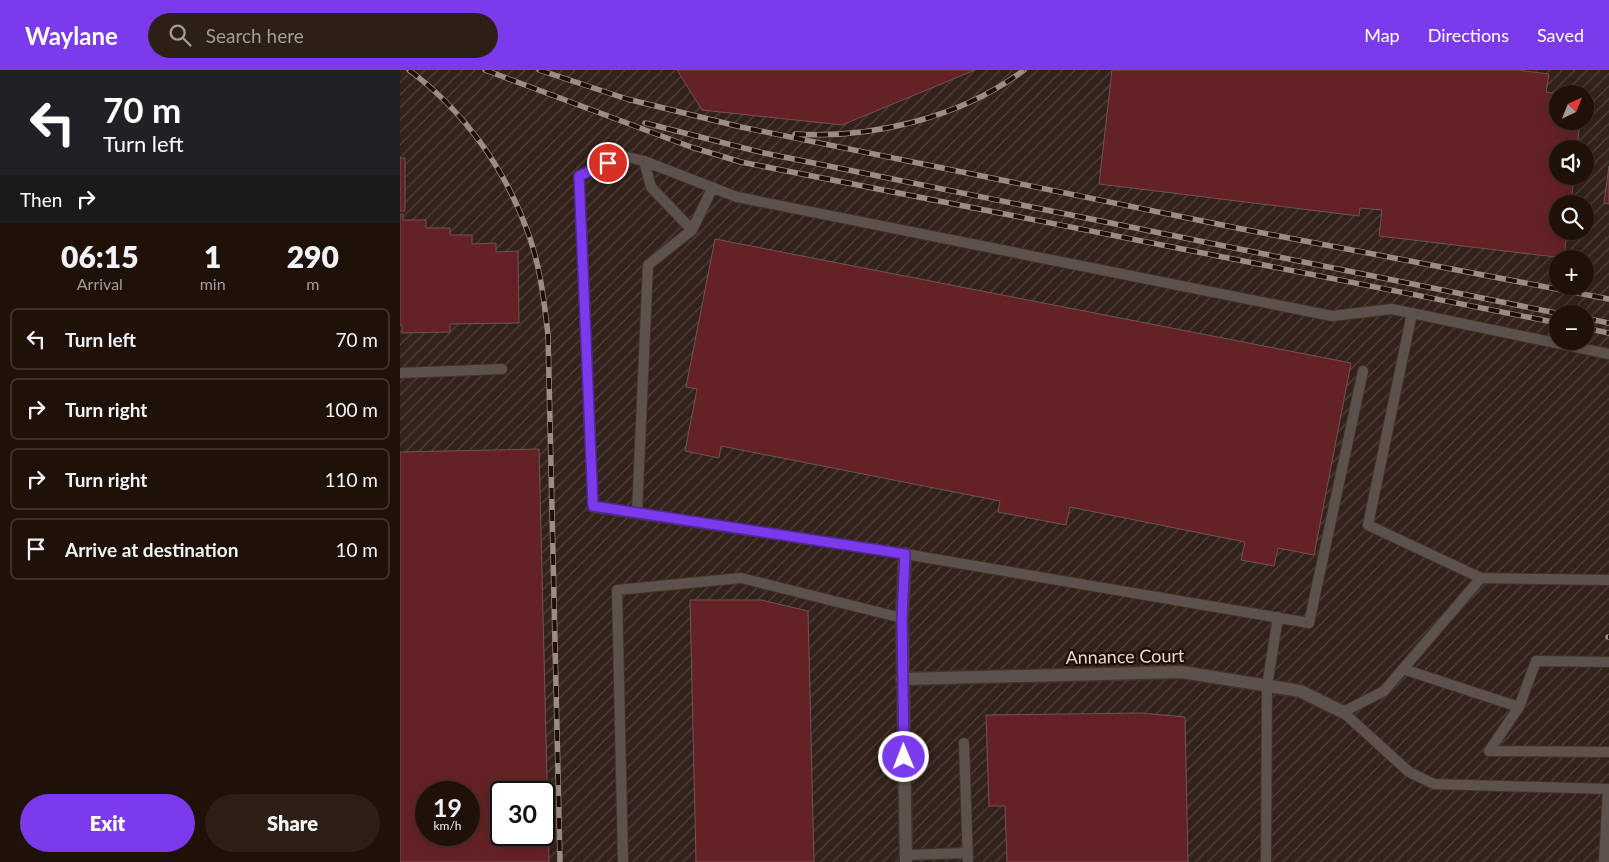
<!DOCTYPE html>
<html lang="en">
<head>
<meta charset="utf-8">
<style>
  :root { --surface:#1f1108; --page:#2c1f16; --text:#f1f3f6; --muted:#a19d9c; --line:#3c3129; --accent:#7c3aed }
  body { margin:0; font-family:Lato,sans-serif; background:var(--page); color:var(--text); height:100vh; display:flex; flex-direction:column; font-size:19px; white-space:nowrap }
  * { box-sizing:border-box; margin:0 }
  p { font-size:16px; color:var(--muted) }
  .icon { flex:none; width:28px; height:28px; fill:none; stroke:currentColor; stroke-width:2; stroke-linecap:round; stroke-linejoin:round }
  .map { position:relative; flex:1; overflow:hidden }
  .details { display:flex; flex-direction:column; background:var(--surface); width:400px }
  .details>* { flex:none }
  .guide { background:#202124; color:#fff; overflow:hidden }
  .needle { width:32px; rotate:43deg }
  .buttons { position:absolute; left:1149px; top:15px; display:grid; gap:10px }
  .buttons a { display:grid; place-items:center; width:45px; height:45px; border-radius:50%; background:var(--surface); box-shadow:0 2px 12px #0003,0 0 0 1px var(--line); font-size:25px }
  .speed { position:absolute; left:15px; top:711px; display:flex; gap:10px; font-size:25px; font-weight:700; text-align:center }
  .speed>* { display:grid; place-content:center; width:65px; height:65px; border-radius:50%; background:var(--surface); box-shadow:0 2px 12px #0003,0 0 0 1px var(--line); line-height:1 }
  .speed small { font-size:12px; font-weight:400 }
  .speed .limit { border:2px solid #111; border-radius:8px; background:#fff; color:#111 }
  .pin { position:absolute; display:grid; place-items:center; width:42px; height:42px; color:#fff; margin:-21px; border:2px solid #fff; border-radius:50%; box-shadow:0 1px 5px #0007 }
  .me { position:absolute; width:55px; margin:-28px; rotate:359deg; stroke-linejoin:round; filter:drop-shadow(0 0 4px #0008) }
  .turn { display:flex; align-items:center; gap:18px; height:105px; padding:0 20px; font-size:22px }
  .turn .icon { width:65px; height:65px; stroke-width:2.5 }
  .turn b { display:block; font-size:35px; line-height:42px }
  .then { display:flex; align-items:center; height:48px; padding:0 20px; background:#0003; gap:10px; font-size:19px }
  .eta { display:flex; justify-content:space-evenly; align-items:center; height:85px; text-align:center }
  .eta b { font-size:30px; font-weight:800; line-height:35px }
  .button { display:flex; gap:10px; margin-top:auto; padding:10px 20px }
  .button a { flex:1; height:58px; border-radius:30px; background:var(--accent); color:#fff; font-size:20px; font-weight:800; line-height:58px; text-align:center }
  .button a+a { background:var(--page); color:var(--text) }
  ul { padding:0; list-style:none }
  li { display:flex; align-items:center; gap:15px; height:62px; margin:0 10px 8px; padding:0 10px; border:2px solid var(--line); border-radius:8px }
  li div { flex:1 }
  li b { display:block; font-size:19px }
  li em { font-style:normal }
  header { display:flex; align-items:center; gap:30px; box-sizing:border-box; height:70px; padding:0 25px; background:var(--accent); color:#fff }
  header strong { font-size:24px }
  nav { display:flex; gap:28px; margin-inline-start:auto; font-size:18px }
  .search { width:350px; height:45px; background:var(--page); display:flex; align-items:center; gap:12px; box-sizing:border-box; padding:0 18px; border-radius:28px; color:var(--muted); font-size:19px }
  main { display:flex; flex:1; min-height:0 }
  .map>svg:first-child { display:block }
</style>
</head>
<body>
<header>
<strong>Waylane</strong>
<div class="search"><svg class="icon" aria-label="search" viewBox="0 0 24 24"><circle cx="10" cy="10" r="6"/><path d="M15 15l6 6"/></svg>Search here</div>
<nav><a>Map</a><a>Directions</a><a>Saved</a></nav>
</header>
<main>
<section class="details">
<div class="guide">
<div class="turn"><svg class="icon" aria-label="left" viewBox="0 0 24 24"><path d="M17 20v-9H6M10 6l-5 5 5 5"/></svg><div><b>70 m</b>Turn left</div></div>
<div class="then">Then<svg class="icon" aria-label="right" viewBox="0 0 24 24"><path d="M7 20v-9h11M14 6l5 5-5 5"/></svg></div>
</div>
<div class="eta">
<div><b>06:15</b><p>Arrival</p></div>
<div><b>1</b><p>min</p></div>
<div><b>290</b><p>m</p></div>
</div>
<ul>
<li><svg class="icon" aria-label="left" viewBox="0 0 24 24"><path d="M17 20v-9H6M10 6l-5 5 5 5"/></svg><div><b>Turn left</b></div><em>70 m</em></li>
<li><svg class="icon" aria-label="right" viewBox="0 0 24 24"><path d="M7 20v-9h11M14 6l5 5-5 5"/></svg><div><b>Turn right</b></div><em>100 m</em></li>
<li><svg class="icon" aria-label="right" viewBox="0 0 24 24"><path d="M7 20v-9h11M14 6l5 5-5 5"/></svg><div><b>Turn right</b></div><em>110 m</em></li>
<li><svg class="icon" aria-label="arrive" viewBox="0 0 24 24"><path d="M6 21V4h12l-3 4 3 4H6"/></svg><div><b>Arrive at destination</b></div><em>10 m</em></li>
</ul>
<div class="button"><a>Exit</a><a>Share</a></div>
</section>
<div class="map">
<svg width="1209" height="792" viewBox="0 0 1209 792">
  <defs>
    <pattern id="industrial-furrows" width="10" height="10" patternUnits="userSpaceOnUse" patternTransform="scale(1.25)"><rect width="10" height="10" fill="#33221b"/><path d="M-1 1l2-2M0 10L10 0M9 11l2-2" fill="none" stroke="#51423b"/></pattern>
  </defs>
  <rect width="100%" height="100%" fill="#29170b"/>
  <!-- industrial -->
  <path fill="url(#industrial-furrows)" fill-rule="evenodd" d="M 0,0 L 1209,0 L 1209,792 L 0,792 ZM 1158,24 L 1185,24 L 1185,51 L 1158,51 ZM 1158,79 L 1185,79 L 1185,106 L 1158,106 ZM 1158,134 L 1185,134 L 1185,161 L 1158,161 ZM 1158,189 L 1185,189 L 1185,216 L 1158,216 ZM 1158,244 L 1185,244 L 1185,271 L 1158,271 ZM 26,722 L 69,722 L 69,765 L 26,765 ZM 101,722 L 144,722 L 144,765 L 101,765 Z"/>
  <!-- building -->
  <path fill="#642226" stroke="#6f5454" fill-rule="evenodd" d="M 277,0 L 575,0 L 442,55 L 302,40 Z
    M 712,0 L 1117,0 L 1149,4 L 1146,22 L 1158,24 L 1158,51 L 1180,51 L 1177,79 L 1158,79 L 1158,106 L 1174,106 L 1171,134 L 1158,134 L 1158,161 L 1167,161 L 1164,188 L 979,166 L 982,140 L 960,138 L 959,146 L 699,114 Z
    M 0,88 L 5,88 L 5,141 L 0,141 Z
    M 1209,96 L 1209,134 L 1204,133 Z
    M 0,144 L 3,144 L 3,150 L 26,150 L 26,158 L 50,158 L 50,165 L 72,165 L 72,174 L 96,173 L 96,182 L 118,181 L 119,253 L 50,254 L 50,262 L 2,263 L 2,255 L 0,255 Z
    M 315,169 L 951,293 L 914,485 L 878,478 L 874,496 L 841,490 L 845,472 L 670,437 L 666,455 L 598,442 L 600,431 L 321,376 L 319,388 L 285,381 L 297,319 L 286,317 Z
    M 139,379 L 149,792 L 0,792 L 0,382 ZM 26,722 L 69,722 L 69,765 L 26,765 ZM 101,722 L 144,722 L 144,765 L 101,765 Z
    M 290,530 L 361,530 L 408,541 L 414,792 L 296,792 Z
    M 741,643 L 785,647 L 788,792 L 607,792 L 605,736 L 589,736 L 586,645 Z"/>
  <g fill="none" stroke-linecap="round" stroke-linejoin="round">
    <defs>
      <path id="service" d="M 292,160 L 313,117
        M 1012,243 L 968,455 L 1081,508 L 1209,510
        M 963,301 L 909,553 L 505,484 L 193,437 L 179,105 L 223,86 L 244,91 L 337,127 L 932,246 L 992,239 L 1209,284
        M 0,303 L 102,299
        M 237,443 L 248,195 L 292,160 L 251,117 L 244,91
        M 1081,508 L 984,621 L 943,642 L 1009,702 L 1034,714 L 1208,719 L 1204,792
        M 1209,592 L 1136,591 L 1119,637 L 1089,681 L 1209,682
        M 1003,599 L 1119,637
        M 564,673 L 568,792
        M 506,785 L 567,783
        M 223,792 L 217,520 L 341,508 L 502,548
        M 866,792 L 867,616 L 878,547"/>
      <path id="minor" d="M 505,484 L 502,548 L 506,792
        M 502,609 L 782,602 L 900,621 L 943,642"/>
    </defs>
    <!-- service casing -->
    <use href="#service" stroke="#443227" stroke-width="12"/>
    <!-- minor casing -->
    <use href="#minor" stroke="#443227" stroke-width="15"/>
    <!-- service -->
    <use href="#service" stroke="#5d514e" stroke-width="10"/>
    <!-- minor -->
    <use href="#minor" stroke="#5d514e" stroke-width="12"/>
    <defs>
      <path id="rail" d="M 9,0 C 63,40 104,97 127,160 C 140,194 144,230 148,265 L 160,792
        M 85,0 L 291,77 L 341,92 L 1158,253
        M 139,0 L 227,29 L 341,57 L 842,159 L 1209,229
        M 245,53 L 364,83 L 1161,244
        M 395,64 C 473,69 562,47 624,0
        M 1185,248 L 1209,253
        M 1185,258 L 1209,263
        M 1208,567 L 1209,567"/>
    </defs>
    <!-- rail casing -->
    <use href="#rail" stroke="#9c8d83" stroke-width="5.5"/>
    <!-- rail -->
    <use href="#rail" stroke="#1f0e04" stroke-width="4" stroke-dasharray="11" stroke-linecap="butt"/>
  </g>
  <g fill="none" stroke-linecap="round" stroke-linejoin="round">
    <defs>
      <path id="route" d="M 208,93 L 179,106 L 193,436 L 505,484 L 502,548 L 504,687"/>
    </defs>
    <!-- route casing -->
    <use href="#route" stroke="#51269a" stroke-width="12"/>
    <!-- route -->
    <use href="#route" stroke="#7c3aed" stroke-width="9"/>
  </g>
  <g text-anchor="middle" stroke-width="4.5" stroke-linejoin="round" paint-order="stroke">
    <!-- street labels -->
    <g font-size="18" fill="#e7dad2" stroke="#1f0e04">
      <text transform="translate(725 587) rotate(-1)" y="6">Annance Court</text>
    </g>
  </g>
</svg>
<div class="buttons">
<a><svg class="needle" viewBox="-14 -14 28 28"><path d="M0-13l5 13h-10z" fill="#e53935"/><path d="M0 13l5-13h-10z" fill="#a19d9c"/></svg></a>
<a><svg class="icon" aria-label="sound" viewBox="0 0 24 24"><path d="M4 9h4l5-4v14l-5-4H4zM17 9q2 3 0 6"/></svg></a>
<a><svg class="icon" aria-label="search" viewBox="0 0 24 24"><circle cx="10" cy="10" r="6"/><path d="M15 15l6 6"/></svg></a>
<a>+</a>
<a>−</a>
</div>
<div class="speed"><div>19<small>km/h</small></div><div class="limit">30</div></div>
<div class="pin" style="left:208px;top:93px;background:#d93025"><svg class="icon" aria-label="arrive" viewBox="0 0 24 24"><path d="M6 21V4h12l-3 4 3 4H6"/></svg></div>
<svg class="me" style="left:504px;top:687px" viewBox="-20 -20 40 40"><circle r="17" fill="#7c3aed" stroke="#fff" stroke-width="3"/><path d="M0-11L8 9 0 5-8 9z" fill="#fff"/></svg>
</div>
</main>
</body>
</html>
